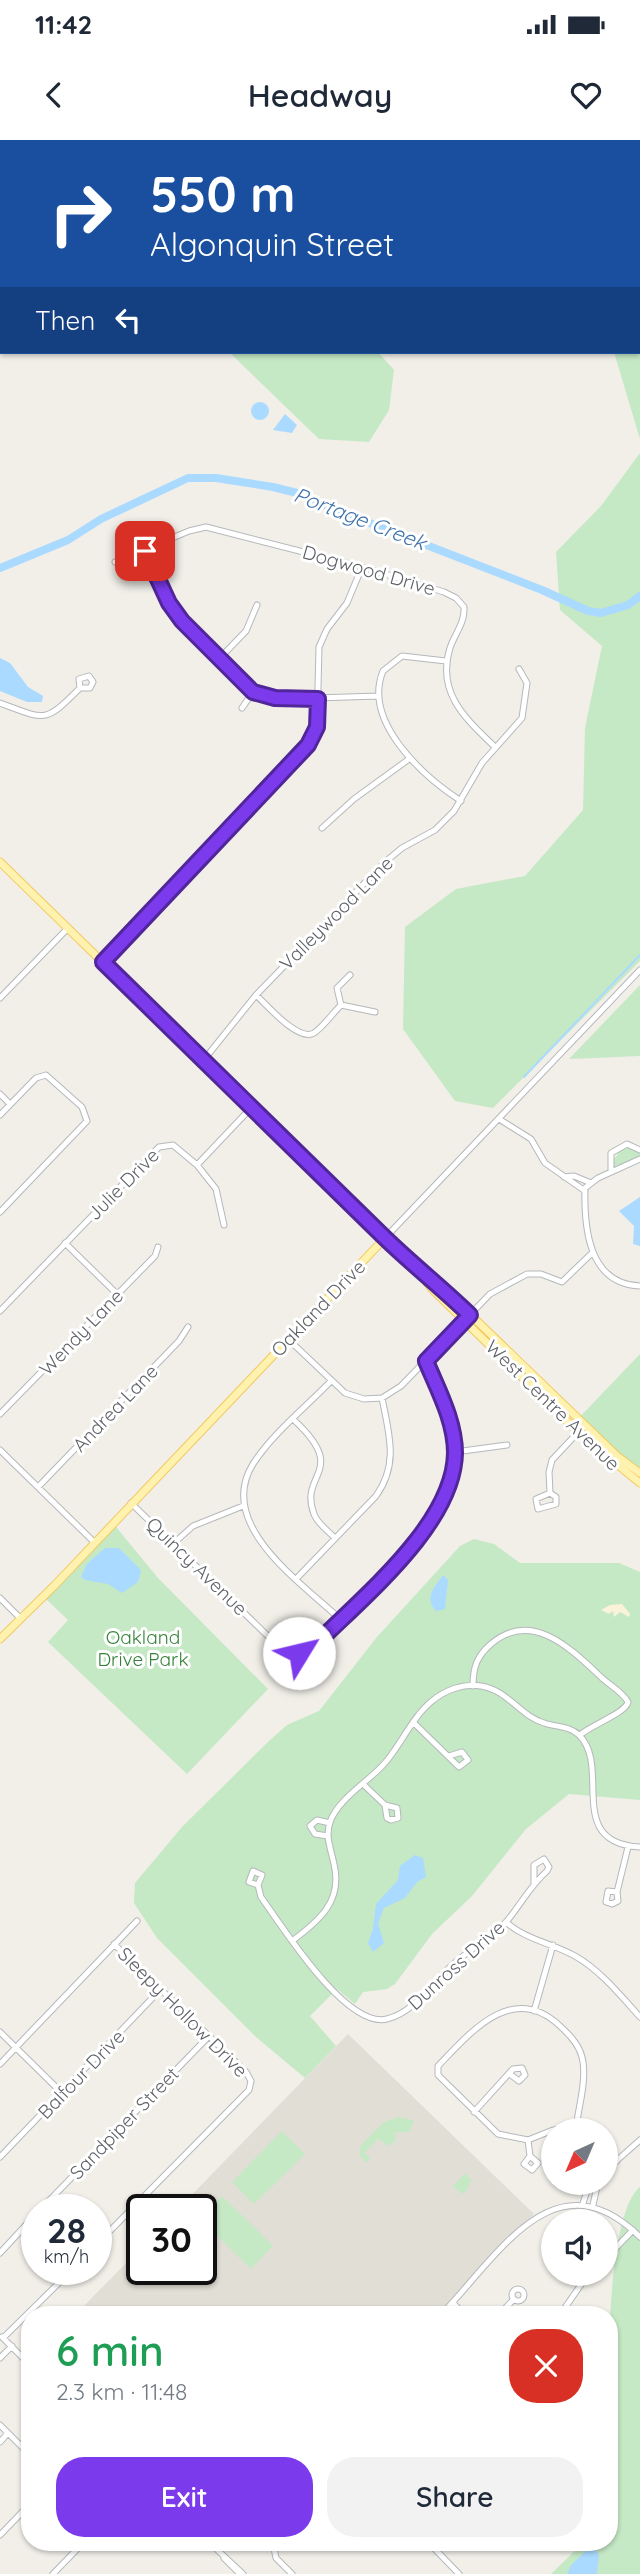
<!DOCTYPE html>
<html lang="en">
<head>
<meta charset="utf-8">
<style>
  :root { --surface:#fff; --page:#f2f2f3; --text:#1f2937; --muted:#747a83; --accent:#7c3aed }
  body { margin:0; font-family:Quicksand,sans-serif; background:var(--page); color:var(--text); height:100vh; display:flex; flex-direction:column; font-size:26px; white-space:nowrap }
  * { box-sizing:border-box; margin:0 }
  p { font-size:23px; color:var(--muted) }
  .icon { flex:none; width:38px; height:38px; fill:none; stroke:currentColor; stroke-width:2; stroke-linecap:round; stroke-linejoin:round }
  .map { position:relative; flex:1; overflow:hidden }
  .side { position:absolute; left:21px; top:2166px; width:597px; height:245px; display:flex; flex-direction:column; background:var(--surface); border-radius:28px; box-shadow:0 2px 5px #0004 }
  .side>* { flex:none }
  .hud { position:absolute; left:0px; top:0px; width:640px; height:214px; box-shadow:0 2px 5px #0004; background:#1a4fa0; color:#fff; overflow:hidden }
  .needle { width:46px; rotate:224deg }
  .fabs { position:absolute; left:541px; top:1978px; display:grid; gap:14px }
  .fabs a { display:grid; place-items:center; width:77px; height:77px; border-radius:50%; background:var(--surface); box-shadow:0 2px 5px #0004; font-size:35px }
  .speed { position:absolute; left:21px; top:2054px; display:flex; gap:14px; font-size:35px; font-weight:700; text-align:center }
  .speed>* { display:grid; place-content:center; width:91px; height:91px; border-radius:50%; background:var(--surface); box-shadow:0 2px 5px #0004; line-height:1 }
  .speed small { font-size:18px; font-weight:400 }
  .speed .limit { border:4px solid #111; border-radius:10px; background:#fff; color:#111 }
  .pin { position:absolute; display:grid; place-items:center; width:60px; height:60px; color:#fff; margin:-30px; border-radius:14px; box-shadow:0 4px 10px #0006 }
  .me { position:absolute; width:77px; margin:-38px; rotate:54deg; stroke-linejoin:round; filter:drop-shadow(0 0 5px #0008) }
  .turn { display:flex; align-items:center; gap:24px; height:147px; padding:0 35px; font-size:32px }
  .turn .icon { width:91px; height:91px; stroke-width:2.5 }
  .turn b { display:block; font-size:49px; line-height:60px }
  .then { display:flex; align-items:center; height:66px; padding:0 35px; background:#0003; gap:14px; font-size:26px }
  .round { display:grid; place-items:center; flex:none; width:74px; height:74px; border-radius:28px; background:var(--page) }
  .summary { display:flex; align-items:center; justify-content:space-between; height:119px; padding:0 35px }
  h1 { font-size:42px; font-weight:600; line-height:52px; color:#1e9e55 }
  .cta { display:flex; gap:14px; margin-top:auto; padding:14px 35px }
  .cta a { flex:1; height:80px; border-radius:28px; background:var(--accent); color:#fff; font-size:28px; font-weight:600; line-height:80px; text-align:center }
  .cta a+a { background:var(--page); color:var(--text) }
  .status { display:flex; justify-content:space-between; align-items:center; height:49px; padding:0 35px; background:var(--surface); direction:ltr }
  .status svg { height:19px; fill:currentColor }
  header { display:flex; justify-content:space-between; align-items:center; height:91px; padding:0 35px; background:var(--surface); font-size:32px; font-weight:600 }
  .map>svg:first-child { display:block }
</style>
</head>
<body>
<div class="status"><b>11:42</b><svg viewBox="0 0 49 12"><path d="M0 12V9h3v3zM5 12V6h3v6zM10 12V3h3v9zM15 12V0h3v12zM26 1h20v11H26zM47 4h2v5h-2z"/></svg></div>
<header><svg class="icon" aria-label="back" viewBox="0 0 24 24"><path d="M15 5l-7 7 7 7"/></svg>Headway<svg class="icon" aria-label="heart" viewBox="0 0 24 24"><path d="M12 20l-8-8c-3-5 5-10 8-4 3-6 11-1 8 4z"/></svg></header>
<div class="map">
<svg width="640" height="2434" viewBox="0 0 640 2434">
  <rect width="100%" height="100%" fill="#f1efe8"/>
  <!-- education -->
  <path fill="#e1ded6" d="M 348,1894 L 534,2074 L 436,2175 L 75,2175 L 142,2107 L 142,2130 L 201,2130 L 201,2070 L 177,2070 Z"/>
  <!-- green -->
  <path fill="#c5e8c5" d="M 640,137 L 640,299 L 614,212 L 639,212 Z
    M 229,212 L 378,212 L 394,230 L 389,270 L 369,302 L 319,299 Z
    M 640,313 L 640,821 L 493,968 L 455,961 L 403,889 L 405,787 L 456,749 L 525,736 L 583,670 L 585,588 L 602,506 L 560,470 L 556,412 L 601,366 Z
    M 640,845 L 640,916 L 569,919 Z
    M 629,1006 L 640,1012 L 640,1017 L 613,1027 L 612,1018 L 615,1018 L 618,1014 L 616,1011 Z
    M 640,1214 L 640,1336 L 603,1308 L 576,1281 Z
    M 116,1387 L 158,1438 L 268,1549 L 187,1634 L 48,1502 L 68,1480 L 45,1458 Z
    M 474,1399 L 494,1404 L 520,1423 L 619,1423 L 640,1432 L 640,1660 L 569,1654 L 526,1689 L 472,1756 L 432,1794 L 395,1844 L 387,1849 L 363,1852 L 355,1864 L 337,1849 L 310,1876 L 336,1906 L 305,1938 L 256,1897 L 157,1798 L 134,1763 L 135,1743 L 182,1687 L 269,1601 L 287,1585 L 319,1571 L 377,1497 L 460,1406 Z
    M 399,1977 L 414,1981 L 409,1992 L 395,1992 L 396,2000 L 389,2006 L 378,1999 L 364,2013 L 370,2018 L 366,2023 L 360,2016 L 360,2006 L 384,1982 Z
    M 282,1991 L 305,2014 L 254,2064 L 232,2042 Z
    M 465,2033 L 472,2040 L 464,2054 L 452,2047 Z
    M 640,2047 L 640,2434 L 551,2434 L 583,2403 L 609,2403 C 609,2340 597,2081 640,2047 Z
    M 222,2056 L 273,2106 L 251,2129 L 201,2080 Z"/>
  <!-- sand -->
  <path fill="#fbf3d9" d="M 622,1464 L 630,1474 L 629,1477 L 620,1472 L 614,1477 L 613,1471 L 609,1474 L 601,1470 L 610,1465 Z"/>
  <!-- water -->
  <path fill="#aadaff" d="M251 271a9 9 0 1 1 18 0a9 9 0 1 1-18 0Z
    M 285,274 L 297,285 L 292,293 L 273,290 Z
    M 0,518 L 10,523 L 28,547 L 43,556 L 42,562 L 27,562 L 0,551 Z
    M 640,1057 L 640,1106 L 633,1104 L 634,1086 L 619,1071 Z
    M 105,1408 L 119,1408 L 141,1430 L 138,1442 L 122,1453 L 108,1444 L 85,1440 L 81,1437 L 87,1424 Z
    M 443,1435 L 448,1440 L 445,1469 L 436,1471 C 423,1457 436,1446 443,1435 Z
    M 415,1715 L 423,1718 L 426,1737 L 417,1742 L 405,1758 L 384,1768 L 378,1783 L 384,1803 L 373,1812 L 368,1803 L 373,1789 L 376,1764 L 398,1740 L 400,1726 Z
    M 592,2405 L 599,2415 L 597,2434 L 567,2434 L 571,2425 Z"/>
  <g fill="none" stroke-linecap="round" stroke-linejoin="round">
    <!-- stream -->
    <path stroke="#aadaff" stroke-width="2" d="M 524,937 L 640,815"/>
    <!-- river -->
    <path stroke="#aadaff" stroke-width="8" d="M 0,428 L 68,400 L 101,379 L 188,338 L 216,338 L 273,347 L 305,355 L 326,366 L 542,450 L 588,471 L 601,473 L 628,465 L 640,456"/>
    <defs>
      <path id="minor" d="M 58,0 L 60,2
        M 112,2 L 114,0
        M 306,2 L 308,0
        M 145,411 L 169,463 L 182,481 L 253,552 L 283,559 L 379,556
        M 115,422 L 189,391 L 206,387 L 362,427 L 444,452 L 456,458 L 464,467 C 465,483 455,493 450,508 C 436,553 466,579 495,607
        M 219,519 L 246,491 L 257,465
        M 446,521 L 402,516 L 383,531 C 362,582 424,637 461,661
        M 0,563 C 46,580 44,584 80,548 L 90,548 L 93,542 L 89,536 L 79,539 L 80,548
        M 242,568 L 253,552
        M 322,688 L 354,659 L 409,619
        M 103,822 L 312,600 L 317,587 L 319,507 L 327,489 L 347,463 L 362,427
        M 256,855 C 267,865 298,902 314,893 C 323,887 333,873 341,865
        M 0,858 L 68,788
        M 341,865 L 337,848 L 350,835
        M 341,865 L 375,872
        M 203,921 L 256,855 L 385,722 L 402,708 L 435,690 L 454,671 L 482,623 L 522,578 L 527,543 L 519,529
        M 0,954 L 10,964
        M 0,975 L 36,938 L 46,935 L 82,967 L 87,981 L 0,1072
        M 499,979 L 531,999 L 545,1023 L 585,1051
        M 640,1019 L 598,1038 L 585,1048 C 584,1087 588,1144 640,1146
        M 197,1025 L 216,1049 L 224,1085
        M 611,1032 L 611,1013 L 627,1004 L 640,1010
        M 564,1037 L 574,1036 L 591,1043
        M 385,1098 L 640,830
        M 65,1103 L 117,1154
        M 0,1171 L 159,1007 L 173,1005 L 197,1025 L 251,968
        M 288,1199 L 345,1253 L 364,1259 L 382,1258 L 401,1246 L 490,1154 L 527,1134 L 541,1134 L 562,1142 L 591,1114
        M 331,1241 C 306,1267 273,1293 253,1324 C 215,1385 302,1443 340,1479
        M 0,1274 L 155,1116 L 158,1107
        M 294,1280 C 350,1332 298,1333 314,1374 C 317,1383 328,1391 335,1398
        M 0,1310 L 94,1402
        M 455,1312 L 507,1305
        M 38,1347 L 179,1201 L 188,1187
        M 550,1353 L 556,1357 L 556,1364 L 538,1369 L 536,1359 L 550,1353 L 549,1332 L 552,1320 L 584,1286
        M 131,1363 L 274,1502 L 291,1513 L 308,1511 C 332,1496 352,1467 372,1446 C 416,1402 467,1356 451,1286 C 446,1264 435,1242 426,1221
        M 174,1403 L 193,1386 L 243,1366
        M 297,1438 L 376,1356 C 399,1324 389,1294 382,1258
        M 0,1458 L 20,1478
        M 473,1546 C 473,1527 477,1516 491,1504 C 532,1469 571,1509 601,1537 C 609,1545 623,1552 628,1562 C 626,1573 591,1585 580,1595
        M 415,1584 L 459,1627 L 468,1620 L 462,1612 L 449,1616
        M 364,1645 L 385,1665 L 387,1678 L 391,1680 L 398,1678 L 397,1668 L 385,1665
        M 328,1696 L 315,1694 L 310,1686 L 317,1680 L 330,1683
        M 258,1745 L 262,1735 L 253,1731 L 249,1742 L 258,1745 L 261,1757 C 282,1786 346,1889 387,1879 C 414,1872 430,1846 449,1828 C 466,1811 491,1799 507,1781 C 521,1764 530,1746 547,1731 L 549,1727 L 544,1719 L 534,1725 L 534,1743
        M 617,1752 L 608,1751 L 606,1762 L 612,1764 L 618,1761 L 617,1752 L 628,1707
        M 506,1782 C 526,1800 552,1803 575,1816 C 600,1830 621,1856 640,1877
        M 292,1801 C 319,1781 343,1761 334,1724 C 331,1709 325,1697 330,1682 C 338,1659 368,1642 384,1624 C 401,1605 412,1577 432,1561 C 445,1550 464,1543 481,1546 C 508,1550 520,1576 544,1583 C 556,1587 570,1586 579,1595 C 612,1627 564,1703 640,1707
        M 534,1871 L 553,1805
        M 0,1892 L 63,1954
        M 0,1924 L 137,1781
        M 474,1972 L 513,1929 L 522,1928 L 525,1935 L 519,1941 L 511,1935
        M 553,1990 L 528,2000 L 498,1994 L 438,1935 L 438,1926 C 470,1893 512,1841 560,1886 C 571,1896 581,1907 583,1922 C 586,1942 579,1966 576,1987
        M 555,1990 L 570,1986 L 584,1990
        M 528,2000 L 530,2016 L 524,2024 L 532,2030 L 538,2023 L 530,2016
        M 606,2007 L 617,2021
        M 0,2017 L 161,1849
        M 606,2030 L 640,2000
        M 583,2063 L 590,2042
        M 593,2065 L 598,2042
        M 40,2070 L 209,1896
        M 96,2105 L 249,1950 L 251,1941 L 246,1932 L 114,1804
        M 0,2113 L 37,2073
        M 606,2118 L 633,2090
        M512 2155a6 6 0 1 1 12 0a6 6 0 1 1-12 0Z
        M 453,2163 L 465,2175
        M 448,2168 L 456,2175
        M 441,2175 C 498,2116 555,2013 640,2097
        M 499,2175 L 514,2159
        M 560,2175 L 589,2133
        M 2,2197 L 30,2225
        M 3,2198 L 72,2130
        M 0,2218 L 12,2206
        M 0,2285 L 30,2315
        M 0,2302 L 8,2293
        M 0,2395 L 30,2364
        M 210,2403 L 243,2434
        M 273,2403 L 276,2418 L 292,2434
        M 429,2403 L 459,2434
        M 224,2418 L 240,2434
        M 53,2434 L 83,2403"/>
      <path id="major" d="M 425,2 L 431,0
        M 0,123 L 2,123
        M 0,132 L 2,131
        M 0,722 L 411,1123 L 433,1150 L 578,1292 L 640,1343
        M 414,1125 L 423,1129 L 617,1316 L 640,1333
        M 0,1499 L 54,1446 L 385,1098"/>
    </defs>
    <!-- minor casing -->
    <use href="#minor" stroke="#b5b8bc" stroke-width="7"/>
    <!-- major casing -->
    <use href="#major" stroke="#f2c960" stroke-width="9"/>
    <!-- minor -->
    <use href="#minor" stroke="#fff" stroke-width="5"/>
    <!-- major -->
    <use href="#major" stroke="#fff2af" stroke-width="7"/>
    <defs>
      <path id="rail" d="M 379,2 L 385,0
        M 0,114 L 2,113"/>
    </defs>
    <!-- rail casing -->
    <use href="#rail" stroke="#b6b7b8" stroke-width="4.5"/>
    <!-- rail -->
    <use href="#rail" stroke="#fff" stroke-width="2" stroke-dasharray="5" stroke-linecap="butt"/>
  </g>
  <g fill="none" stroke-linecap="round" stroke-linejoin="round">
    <defs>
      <path id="route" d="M 145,411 L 169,463 L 182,481 L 253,552 L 275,558 L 318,559 L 317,587 L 308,605 L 103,822 L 385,1098 C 413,1125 442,1148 470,1175 L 426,1221 C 438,1250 455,1281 455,1313 C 454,1385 360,1459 312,1508 L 299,1513"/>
    </defs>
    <!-- route casing -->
    <use href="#route" stroke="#51269a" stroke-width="18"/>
    <!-- route -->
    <use href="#route" stroke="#7c3aed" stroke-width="12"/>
  </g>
  <g text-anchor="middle" stroke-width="6" stroke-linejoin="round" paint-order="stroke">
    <!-- street labels -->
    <g font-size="19" fill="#5f6368" stroke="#fff">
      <text transform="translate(369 430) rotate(16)" y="7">Dogwood Drive</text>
      <text transform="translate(336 773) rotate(-45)" y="7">Valleywood Lane</text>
      <text transform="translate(123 1044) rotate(-45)" y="7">Julie Drive</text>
      <text transform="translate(318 1168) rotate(-46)" y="7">Oakland Drive</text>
      <text transform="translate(81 1192) rotate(-46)" y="7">Wendy Lane</text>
      <text transform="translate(553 1265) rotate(44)" y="7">West Centre Avenue</text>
      <text transform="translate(115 1268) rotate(-46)" y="7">Andrea Lane</text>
      <text transform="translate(197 1426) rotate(44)" y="7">Quincy Avenue</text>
      <text transform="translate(456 1825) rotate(-42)" y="7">Dunross Drive</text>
      <text transform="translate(183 1872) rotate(45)" y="7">Sleepy Hollow Drive</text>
      <text transform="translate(81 1934) rotate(-46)" y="7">Balfour Drive</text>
      <text transform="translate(124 1983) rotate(-46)" y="7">Sandpiper Street</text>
    </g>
    <!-- park labels -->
    <g font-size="19" fill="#348238" stroke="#fff">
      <text x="143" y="1504">Oakland<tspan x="143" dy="22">Drive Park</tspan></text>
    </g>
    <!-- water labels -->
    <g font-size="21" font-style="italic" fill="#4174aa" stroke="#fff">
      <text transform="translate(360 379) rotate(21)" y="7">Portage Creek</text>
    </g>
  </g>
</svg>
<div class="fabs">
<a><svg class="needle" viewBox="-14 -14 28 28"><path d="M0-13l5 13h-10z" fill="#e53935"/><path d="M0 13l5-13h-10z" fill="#747a83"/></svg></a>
<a><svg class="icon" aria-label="sound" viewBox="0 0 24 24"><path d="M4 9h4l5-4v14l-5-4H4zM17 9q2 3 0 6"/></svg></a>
</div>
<div class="speed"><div>28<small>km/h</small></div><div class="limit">30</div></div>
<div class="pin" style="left:145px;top:411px;background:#d93025"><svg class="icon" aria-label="arrive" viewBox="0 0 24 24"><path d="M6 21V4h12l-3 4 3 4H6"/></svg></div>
<svg class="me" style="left:299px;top:1513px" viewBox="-20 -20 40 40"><circle r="19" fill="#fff"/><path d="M0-13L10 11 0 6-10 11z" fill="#7c3aed"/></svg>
<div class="hud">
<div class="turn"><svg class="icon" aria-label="right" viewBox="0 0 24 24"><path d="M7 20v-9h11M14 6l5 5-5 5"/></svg><div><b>550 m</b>Algonquin Street</div></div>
<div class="then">Then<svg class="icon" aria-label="left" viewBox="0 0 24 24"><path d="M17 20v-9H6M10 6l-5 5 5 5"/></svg></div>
</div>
<section class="side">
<div class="summary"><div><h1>6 min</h1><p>2.3 km · 11:48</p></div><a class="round" style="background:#d93025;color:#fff"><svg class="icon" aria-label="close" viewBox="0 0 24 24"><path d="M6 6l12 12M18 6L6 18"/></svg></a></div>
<div class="cta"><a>Exit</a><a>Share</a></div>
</section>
</div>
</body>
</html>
